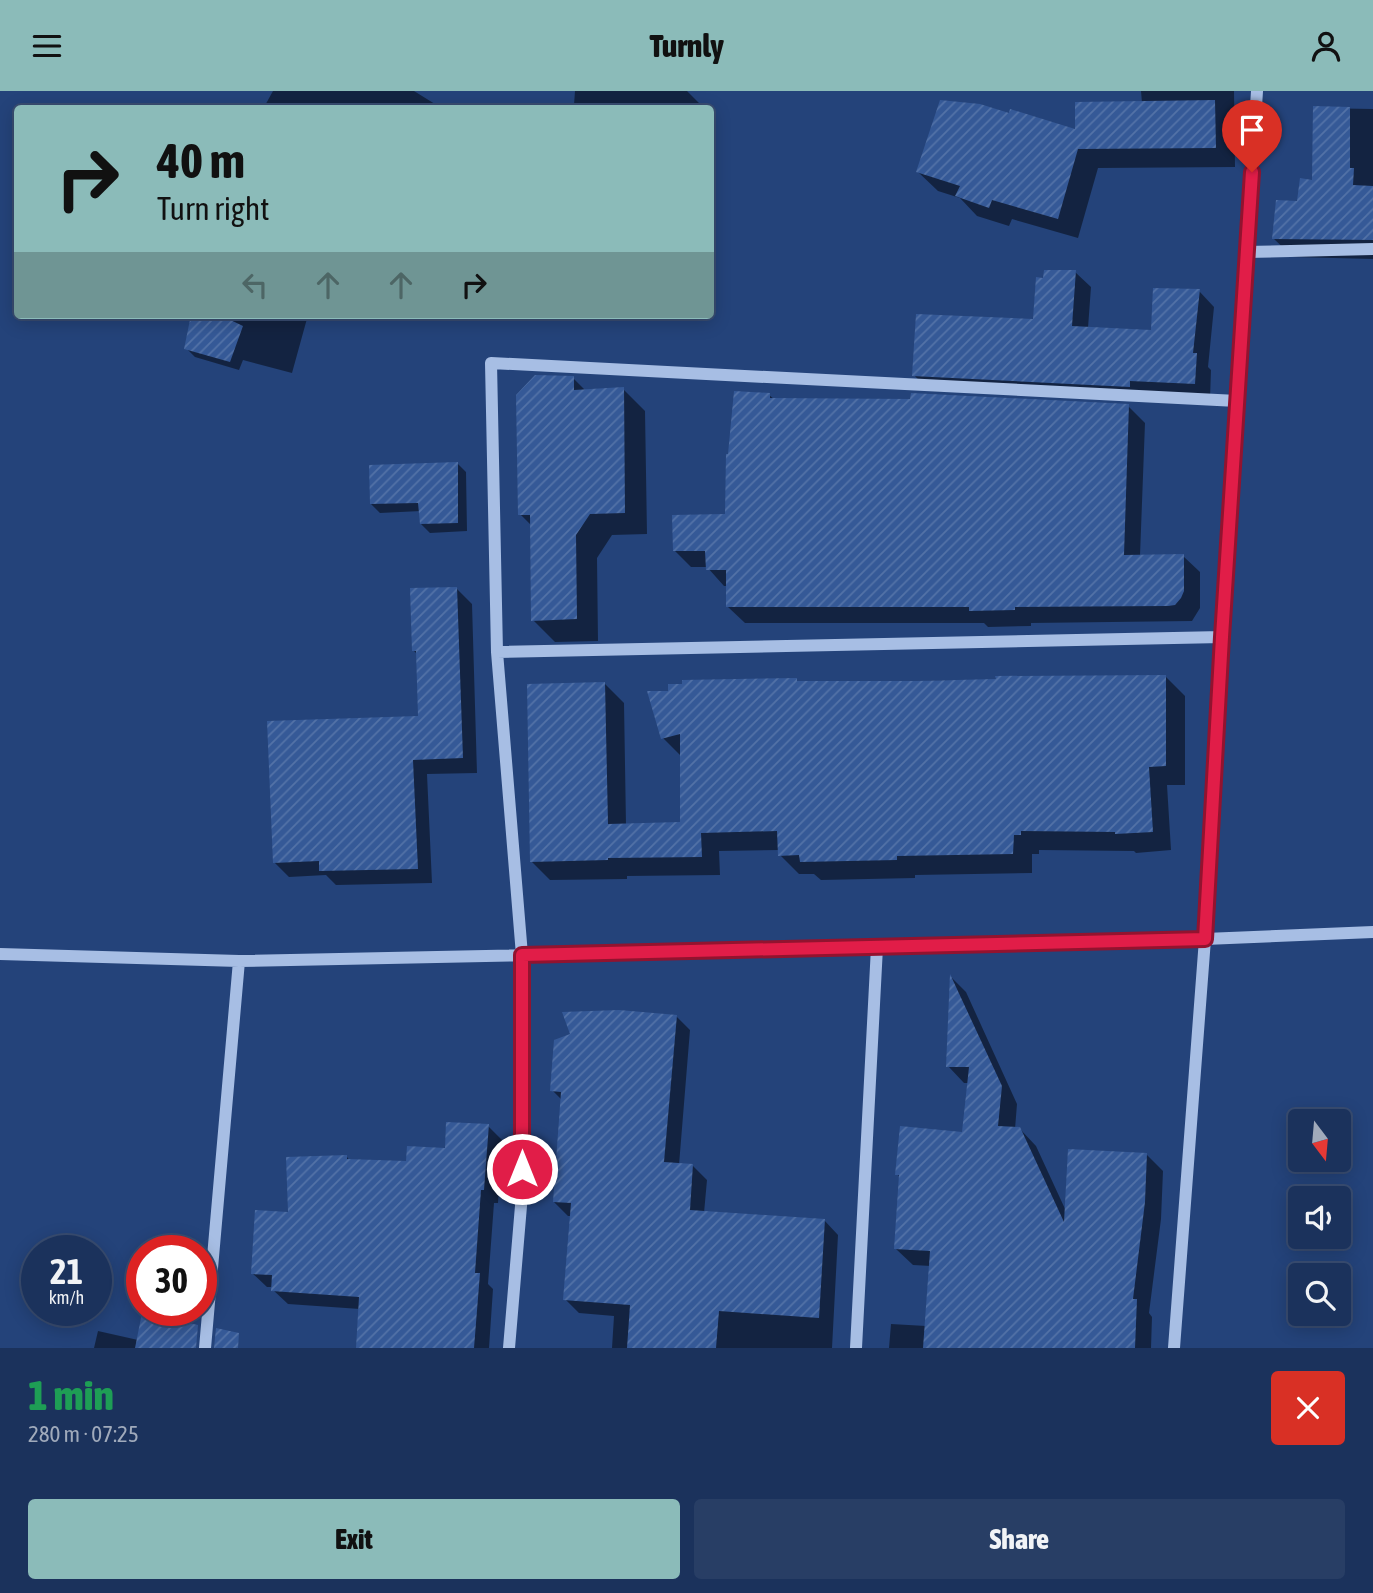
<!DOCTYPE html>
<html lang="en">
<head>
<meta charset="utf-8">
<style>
  :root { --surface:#1b325c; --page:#283e65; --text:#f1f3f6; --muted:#a0aabb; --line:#394d72; --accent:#8bbbb9 }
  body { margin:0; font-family:"Asap Condensed",sans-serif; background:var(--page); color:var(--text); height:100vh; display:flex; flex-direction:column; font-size:26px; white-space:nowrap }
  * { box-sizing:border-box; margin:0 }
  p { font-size:23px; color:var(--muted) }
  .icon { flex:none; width:38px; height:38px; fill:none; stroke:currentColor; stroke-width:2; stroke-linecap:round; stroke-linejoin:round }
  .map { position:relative; height:1257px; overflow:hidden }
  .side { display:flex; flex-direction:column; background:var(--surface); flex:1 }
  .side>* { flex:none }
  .guide { position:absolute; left:14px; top:14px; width:700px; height:214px; border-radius:7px; box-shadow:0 4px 18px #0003,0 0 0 2px var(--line); background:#8bbbb9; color:#111; overflow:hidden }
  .needle { width:46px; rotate:164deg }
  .fabs { position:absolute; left:1288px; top:1018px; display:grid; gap:14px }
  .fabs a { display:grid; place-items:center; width:63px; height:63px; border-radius:7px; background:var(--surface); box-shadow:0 4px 18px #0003,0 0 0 2px var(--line); font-size:35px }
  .speed { position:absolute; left:21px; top:1144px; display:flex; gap:14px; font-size:35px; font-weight:700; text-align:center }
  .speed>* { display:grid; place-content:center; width:91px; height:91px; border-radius:50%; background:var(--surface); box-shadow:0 4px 18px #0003,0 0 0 2px var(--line); line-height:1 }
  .speed small { font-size:18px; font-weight:400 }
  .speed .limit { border:10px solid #d22; background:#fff; color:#111 }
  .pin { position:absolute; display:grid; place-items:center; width:60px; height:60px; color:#fff; margin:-72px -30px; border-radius:50% 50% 50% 0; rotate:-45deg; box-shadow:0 0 7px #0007 }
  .pin .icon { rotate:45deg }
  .me { position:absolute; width:77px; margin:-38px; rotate:0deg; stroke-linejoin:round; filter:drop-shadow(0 0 5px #0008) }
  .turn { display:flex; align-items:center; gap:24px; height:147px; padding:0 28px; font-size:32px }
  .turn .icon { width:91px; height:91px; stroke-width:2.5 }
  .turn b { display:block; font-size:49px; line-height:60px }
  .lanes { display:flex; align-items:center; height:66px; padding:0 28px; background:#0003; justify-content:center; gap:35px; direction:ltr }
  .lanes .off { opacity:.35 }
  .round { display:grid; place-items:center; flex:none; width:74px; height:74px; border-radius:7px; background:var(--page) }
  .headline { display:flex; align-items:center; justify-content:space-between; height:119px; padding:0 28px }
  h1 { font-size:42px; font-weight:800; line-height:52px; color:#1e9e55 }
  .action { display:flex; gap:14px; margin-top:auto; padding:14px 28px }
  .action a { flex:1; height:80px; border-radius:7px; background:var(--accent); color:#111; font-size:28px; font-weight:800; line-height:80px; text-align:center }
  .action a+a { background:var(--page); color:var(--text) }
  header { display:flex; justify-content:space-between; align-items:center; height:91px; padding:0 28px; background:var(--accent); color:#111; font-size:32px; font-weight:800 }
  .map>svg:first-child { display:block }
</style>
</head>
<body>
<header><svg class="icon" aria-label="menu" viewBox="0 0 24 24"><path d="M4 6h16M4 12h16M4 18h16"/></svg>Turnly<svg class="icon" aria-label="person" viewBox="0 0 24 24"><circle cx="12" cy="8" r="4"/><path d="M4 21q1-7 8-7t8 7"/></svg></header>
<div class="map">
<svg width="1373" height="1257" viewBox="0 0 1373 1257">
  <defs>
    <pattern id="building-hatch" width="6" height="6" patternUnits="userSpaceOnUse" patternTransform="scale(1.75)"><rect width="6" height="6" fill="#355997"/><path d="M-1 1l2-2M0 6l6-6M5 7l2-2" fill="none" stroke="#5372a7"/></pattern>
  </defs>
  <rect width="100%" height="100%" fill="#24437a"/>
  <!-- shadow -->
  <path fill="#0007" d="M 273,0 L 414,0 L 443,18 L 263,18 Z
    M 575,0 L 687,0 L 701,14 L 700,18 L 577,18 L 574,14 Z
    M 1141,0 L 1234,0 L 1235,76 L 1098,77 L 1078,147 L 1012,128 L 1009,135 L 977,125 L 960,107 L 938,100 L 918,81 L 1077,40 L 1142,12 Z
    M 1315,17 L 1373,18 L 1373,168 L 1293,166 L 1274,148 L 1314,91 Z
    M 1075,181 L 1091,196 L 1088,237 L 1152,240 L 1199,200 L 1214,216 L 1208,276 L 1211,279 L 1210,308 L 929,300 L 914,284 L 1035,230 L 1045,189 Z
    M 198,224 L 308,224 L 292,282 L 243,269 L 239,279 L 195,266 L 186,257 Z
    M 573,287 L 586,300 L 623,298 L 645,320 L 647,443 L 612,444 L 597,467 L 598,550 L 555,551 L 533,529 L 532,435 L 520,423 Z
    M 769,304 L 774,308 L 1128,315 L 1145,332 L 1140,465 L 1183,465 L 1200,481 L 1200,517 L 1192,530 L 1031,532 L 1031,535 L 988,536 L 984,532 L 745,532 L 728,516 L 728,495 L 724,495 L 707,476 L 691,476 L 675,460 L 726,425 Z
    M 457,372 L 466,381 L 467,440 L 430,442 L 421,433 L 421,420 L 380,422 L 371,413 Z
    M 457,498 L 472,513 L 477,682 L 427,683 L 432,792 L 336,794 L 326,784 L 289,786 L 274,771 L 420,627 L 418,564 L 414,560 Z
    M 1166,586 L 1185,605 L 1185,694 L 1167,694 L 1171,759 L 1136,762 L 1134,760 L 1039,759 L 1039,763 L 1032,763 L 1032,782 L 915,784 L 915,787 L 821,789 L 814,783 L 799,783 L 780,764 L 780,759 L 719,760 L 720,784 L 627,785 L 627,788 L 550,789 L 531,770 L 605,593 L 624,612 L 626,734 L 682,733 L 682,666 L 663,647 L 796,589 L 799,592 Z
    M 952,887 L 966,901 L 1017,1013 L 1015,1038 L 1020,1038 L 1036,1055 L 1066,1120 L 1147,1064 L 1163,1080 L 1161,1128 L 1149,1222 L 1152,1226 L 1151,1257 L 889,1257 L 891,1233 L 926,1235 L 931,1175 L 913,1174 L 896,1158 L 900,1086 L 897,1083 L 964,1043 L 969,992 L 964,992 L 948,975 Z
    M 676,925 L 690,939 L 679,1074 L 693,1075 L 707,1089 L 704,1122 L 824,1129 L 838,1144 L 832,1257 L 612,1257 L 614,1225 L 579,1222 L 565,1208 L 572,1125 L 568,1125 L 554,1111 L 563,1010 L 552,999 Z
    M 488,1035 L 502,1049 L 498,1112 L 494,1112 L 488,1193 L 493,1198 L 489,1257 L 357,1257 L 360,1218 L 288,1213 L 273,1199 L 273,1196 L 267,1196 L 252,1182 L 290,1122 L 347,1066 L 350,1070 L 408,1072 L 447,1059 Z
    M 98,1240 L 138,1249 L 188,1257 L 94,1257 Z"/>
  <!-- building -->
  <path fill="url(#building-hatch)" d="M 940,9 L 980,13 L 1009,22 L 1010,18 L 1075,38 L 1075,11 L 1215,9 L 1216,57 L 1078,58 L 1058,128 L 992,109 L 989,117 L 955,105 L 960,95 L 916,81 Z
    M 1313,15 L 1350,16 L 1350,77 L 1354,77 L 1353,94 L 1373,95 L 1373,149 L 1272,148 L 1276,109 L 1297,110 L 1300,87 L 1312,89 Z
    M 1044,179 L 1076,179 L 1072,235 L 1151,239 L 1153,197 L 1200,198 L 1193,262 L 1197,262 L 1195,293 L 1130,290 L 1130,296 L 912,285 L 916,223 L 1033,228 L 1036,186 L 1043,187 Z
    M 191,224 L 220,224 L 243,235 L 230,271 L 184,258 Z
    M 535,284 L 574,285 L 574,299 L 624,296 L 625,422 L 590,423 L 576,444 L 577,528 L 531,530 L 530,424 L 518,424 L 516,304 Z
    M 734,300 L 770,302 L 770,307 L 910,308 L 911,302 L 1129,313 L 1124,464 L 1184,463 L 1184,500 L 1181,507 L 1175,514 L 1168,515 L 1015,516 L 1015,519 L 969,520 L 969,516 L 726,516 L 726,479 L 706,479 L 705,460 L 673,460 L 672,424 L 725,423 L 726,363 L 728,363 Z
    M 458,371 L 458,432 L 420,433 L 418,412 L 370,413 L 369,374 Z
    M 457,496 L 463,667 L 413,669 L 418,778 L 319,780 L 319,770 L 273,772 L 267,630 L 418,625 L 416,560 L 412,560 L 410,497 Z
    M 1166,584 L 1166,675 L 1149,676 L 1153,741 L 1115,743 L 1115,741 L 1021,740 L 1021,744 L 1014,744 L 1013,763 L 897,765 L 897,769 L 800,771 L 799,764 L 778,765 L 777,740 L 701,742 L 702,766 L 608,767 L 608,769 L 530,771 L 527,593 L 605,591 L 608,733 L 680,731 L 680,643 L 661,648 L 647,600 L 668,600 L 668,593 L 682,593 L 682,589 L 797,587 L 797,590 L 917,590 L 996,588 L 995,585 Z
    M 950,883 L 1002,995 L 998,1035 L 1020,1036 L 1064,1131 L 1068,1058 L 1147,1062 L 1145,1111 L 1133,1208 L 1137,1208 L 1135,1257 L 923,1257 L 930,1160 L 894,1158 L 899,1084 L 895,1084 L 900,1035 L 962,1041 L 969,976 L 946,976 Z
    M 619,919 L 677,924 L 664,1071 L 693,1073 L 690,1119 L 825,1128 L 819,1227 L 719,1220 L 716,1257 L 627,1257 L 630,1214 L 563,1209 L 571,1112 L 553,1111 L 561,1001 L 550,1000 L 554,949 L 570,943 L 562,921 Z
    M 446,1031 L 489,1033 L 484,1099 L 481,1099 L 475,1182 L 480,1182 L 474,1257 L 356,1257 L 359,1206 L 271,1200 L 272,1184 L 251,1183 L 255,1119 L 288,1121 L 286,1066 L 347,1064 L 347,1068 L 406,1070 L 407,1055 L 445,1057 Z
    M 142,1222 L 198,1234 L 196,1257 L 135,1257 Z
    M 216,1237 L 239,1242 L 238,1257 L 214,1257 Z"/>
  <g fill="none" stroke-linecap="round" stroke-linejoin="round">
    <!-- minor -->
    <path stroke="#a7bee4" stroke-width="12" d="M 1246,161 L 1373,158
      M 497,561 L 1222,546
      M 0,863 L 239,870 L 934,856 L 1205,848 L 1373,841
      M 205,1257 L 239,870
      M 509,1257 L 522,1103 L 522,864 L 497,561 L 491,272 L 1237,310
      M 856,1257 L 877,856
      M 1174,1257 L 1205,848 L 1222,546 L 1257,0"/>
  </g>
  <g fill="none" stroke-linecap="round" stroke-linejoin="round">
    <defs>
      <path id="route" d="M 522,1078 L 522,864 L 1205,848 L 1222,546 L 1252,81"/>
    </defs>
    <!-- route casing -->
    <use href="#route" stroke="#92132f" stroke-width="18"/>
    <!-- route -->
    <use href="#route" stroke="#e11d48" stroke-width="12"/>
  </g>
</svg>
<div class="fabs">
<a><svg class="needle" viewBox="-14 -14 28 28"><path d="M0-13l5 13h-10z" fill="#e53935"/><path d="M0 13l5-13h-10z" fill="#a0aabb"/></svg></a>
<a><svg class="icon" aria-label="sound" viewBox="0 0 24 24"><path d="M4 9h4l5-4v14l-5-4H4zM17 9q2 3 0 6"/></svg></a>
<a><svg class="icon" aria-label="search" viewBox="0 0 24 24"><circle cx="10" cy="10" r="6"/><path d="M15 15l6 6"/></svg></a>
</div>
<div class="speed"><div>21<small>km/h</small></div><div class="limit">30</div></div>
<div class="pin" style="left:1252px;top:81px;background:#d93025"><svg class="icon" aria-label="arrive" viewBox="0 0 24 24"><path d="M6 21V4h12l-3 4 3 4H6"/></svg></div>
<svg class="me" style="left:522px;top:1078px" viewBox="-20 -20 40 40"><circle r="17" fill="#e11d48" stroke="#fff" stroke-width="3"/><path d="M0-11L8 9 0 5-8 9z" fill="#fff"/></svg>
<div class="guide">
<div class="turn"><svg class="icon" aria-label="right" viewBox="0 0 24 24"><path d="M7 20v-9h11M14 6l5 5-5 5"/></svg><div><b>40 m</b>Turn right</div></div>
<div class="lanes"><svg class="icon off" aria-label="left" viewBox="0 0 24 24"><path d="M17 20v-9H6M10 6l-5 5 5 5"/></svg><svg class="icon off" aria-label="ahead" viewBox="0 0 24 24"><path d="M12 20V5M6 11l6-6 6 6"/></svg><svg class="icon off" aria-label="ahead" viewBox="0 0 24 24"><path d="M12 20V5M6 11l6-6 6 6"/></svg><svg class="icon" aria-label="right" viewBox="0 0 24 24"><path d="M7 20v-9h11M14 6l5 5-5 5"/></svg></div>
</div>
</div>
<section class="side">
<div class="headline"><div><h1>1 min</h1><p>280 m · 07:25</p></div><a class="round" style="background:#d93025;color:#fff"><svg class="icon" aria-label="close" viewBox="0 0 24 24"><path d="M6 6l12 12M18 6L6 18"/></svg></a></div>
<div class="action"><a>Exit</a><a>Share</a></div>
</section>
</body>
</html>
